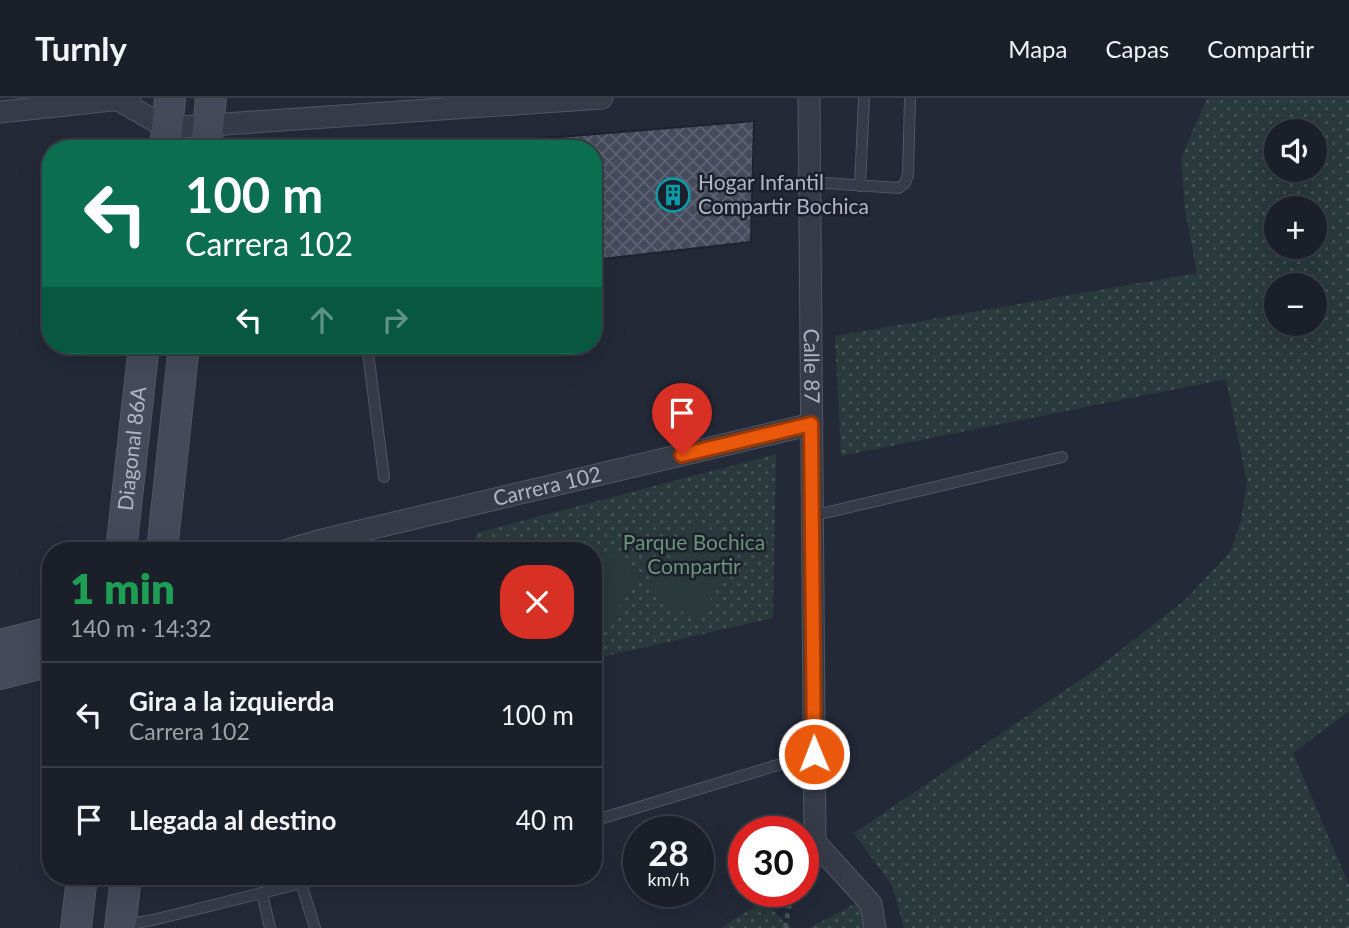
<!DOCTYPE html>
<html lang="es">
<head>
<meta charset="utf-8">
<style>
  :root { --surface:#1a1f29; --page:#272c35; --text:#f1f3f6; --muted:#9fa2a8; --line:#383d46 }
  body { margin:0; font-family:Lato,sans-serif; background:var(--page); color:var(--text); height:100vh; display:flex; flex-direction:column; font-size:26px; white-space:nowrap }
  * { box-sizing:border-box; margin:0 }
  p { font-size:23px; color:var(--muted) }
  .icon { flex:none; width:38px; height:38px; fill:none; stroke:currentColor; stroke-width:2; stroke-linecap:round; stroke-linejoin:round }
  .map { position:relative; flex:1; overflow:hidden }
  .side { position:absolute; left:42px; top:444px; width:560px; height:343px; display:flex; flex-direction:column; background:var(--surface); border-radius:28px; box-shadow:0 7px 28px #0002,0 0 0 2px var(--line) }
  .side>* { flex:none }
  .guide { position:absolute; left:42px; top:42px; width:560px; height:214px; border-radius:28px; box-shadow:0 7px 28px #0002,0 0 0 2px var(--line); background:#0b6e4f; color:#fff; overflow:hidden }
  .controls { position:absolute; left:1264px; top:21px; display:grid; gap:14px }
  .controls a { display:grid; place-items:center; width:63px; height:63px; border-radius:50%; background:var(--surface); box-shadow:0 7px 28px #0002,0 0 0 2px var(--line); font-size:35px }
  .speed { position:absolute; left:623px; top:718px; display:flex; gap:14px; font-size:35px; font-weight:700; text-align:center }
  .speed>* { display:grid; place-content:center; width:91px; height:91px; border-radius:50%; background:var(--surface); box-shadow:0 7px 28px #0002,0 0 0 2px var(--line); line-height:1 }
  .speed small { font-size:18px; font-weight:400 }
  .speed .limit { border:10px solid #d22; background:#fff; color:#111 }
  .pin { position:absolute; display:grid; place-items:center; width:60px; height:60px; color:#fff; margin:-72px -30px; border-radius:50% 50% 50% 0; rotate:-45deg; box-shadow:0 0 7px #0007 }
  .pin .icon { rotate:45deg }
  .me { position:absolute; width:77px; margin:-38px; rotate:359deg; stroke-linejoin:round; filter:drop-shadow(0 0 5px #0008) }
  .turn { display:flex; align-items:center; gap:24px; height:147px; padding:0 28px; font-size:32px }
  .turn .icon { width:91px; height:91px; stroke-width:2.5 }
  .turn b { display:block; font-size:49px; line-height:60px }
  .lanes { display:flex; align-items:center; height:66px; padding:0 28px; background:#0003; justify-content:center; gap:35px; direction:ltr }
  .lanes .off { opacity:.35 }
  .round { display:grid; place-items:center; flex:none; width:74px; height:74px; border-radius:28px; background:var(--page) }
  .headline { display:flex; align-items:center; justify-content:space-between; height:119px; padding:0 28px }
  h1 { font-size:42px; font-weight:800; line-height:52px; color:#1e9e55 }
  ul { padding:0; list-style:none }
  li { display:flex; align-items:center; gap:21px; height:105px; padding:0 28px; border-top:2px solid var(--line) }
  li div { flex:1 }
  li b { display:block; font-size:26px }
  li em { font-style:normal }
  header { display:flex; align-items:center; gap:42px; box-sizing:border-box; height:98px; padding:0 35px; background:var(--surface); border-bottom:2px solid var(--line) }
  header strong { font-size:33px }
  nav { display:flex; gap:38px; margin-inline-start:auto; font-size:24px }
  .map>svg:first-child { display:block }
</style>
</head>
<body>
<header>
<strong>Turnly</strong>
<nav><a>Mapa</a><a>Capas</a><a>Compartir</a></nav>
</header>
<div class="map">
<svg width="1349" height="830" viewBox="0 0 1349 830">
  <defs>
    <pattern id="grass-dots" width="8" height="8" patternUnits="userSpaceOnUse" patternTransform="scale(1.75)"><rect width="8" height="8" fill="#29393c"/><path d="M2 2h.1M6 6h.1" fill="none" stroke="#465357" stroke-width="1.8" stroke-linecap="round"/></pattern>
    <pattern id="building-cross-hatch" width="8" height="8" patternUnits="userSpaceOnUse" patternTransform="scale(1.75)"><rect width="8" height="8" fill="#444b5c"/><path d="M0 0l8 8M0 8l8-8" fill="none" stroke="#5d6372"/></pattern>
  </defs>
  <rect width="100%" height="100%" fill="#232937"/>
  <!-- grass -->
  <path fill="url(#grass-dots)" fill-rule="evenodd" d="M 1207,0 L 1349,0 L 1349,613 L 1293,655 L 1349,787 L 1349,830 L 904,830 L 892,788 L 854,735 L 1092,574 L 1185,502 L 1230,454 L 1241,423 L 1247,384 L 1226,281 L 841,358 L 835,238 L 1197,175 L 1185,112 L 1181,60 ZM 1314,33 L 1314,72 L 1276,72 L 1276,33 ZM 1314,110 L 1314,149 L 1276,149 L 1276,110 ZM 1314,187 L 1314,226 L 1276,226 L 1276,187 Z
    M 776,356 L 773,520 L 593,561 L 593,453 L 473,453 L 476,435 Z
    M 864,801 L 872,830 L 809,830 Z
    M 764,803 L 791,830 L 720,830 Z"/>
  <!-- pitch -->
  <path fill="#29393c" d="M 694,421 L 742,451 L 697,523 L 649,493 Z
    M 600,450 L 641,475 L 593,549 L 593,461 Z"/>
  <!-- building -->
  <path fill="url(#building-cross-hatch)" stroke="#1d222e" stroke-width="2" d="M 754,23 L 751,144 L 593,162 L 593,51 L 512,51 L 511,43 Z"/>
  <g fill="none" stroke-linecap="round" stroke-linejoin="round">
    <defs>
      <path id="lane" d="M 810,84 L 899,90 L 905,85 L 908,77 L 910,0
        M 860,88 L 864,0
        M 367,247 L 384,379
        M 812,418 L 1062,359
        M 593,723 L 814,656
        M 301,785 L 315,830
        M 262,795 L 270,830
        M 124,827 L 153,822 L 318,781"/>
      <g id="street">
        <path id="s1" d="M 809,0 L 815,744 L 871,806 L 875,830"/>
        <path d="M 120,3 L 167,30 L 602,0"/>
        <path d="M 0,14 L 130,0"/>
        <path id="s2" d="M 284,453 L 318,443 L 812,326"/>
      </g>
      <g id="secondary">
        <path d="M 165,51 L 170,0"/>
        <path d="M 206,51 L 211,0"/>
        <path id="s3" d="M 121,453 L 144,247"/>
        <path d="M 162,453 L 184,247"/>
        <path d="M 0,547 L 51,534"/>
        <path d="M 0,576 L 51,563"/>
        <path d="M 76,830 L 82,779"/>
        <path d="M 120,830 L 126,779"/>
      </g>
    </defs>
    <!-- lane casing -->
    <use href="#lane" stroke="#515662" stroke-width="12"/>
    <!-- street casing -->
    <use href="#street" stroke="#515662" stroke-width="23"/>
    <!-- secondary casing -->
    <use href="#secondary" stroke="#515662" stroke-width="32"/>
    <!-- path -->
    <path stroke="#465559" stroke-width="4.5" stroke-dasharray="5 5" stroke-linecap="butt" d="M 785,830 L 792,793"/>
    <!-- lane -->
    <use href="#lane" stroke="#363b48" stroke-width="10"/>
    <!-- street -->
    <use href="#street" stroke="#363b48" stroke-width="21"/>
    <!-- secondary -->
    <use href="#secondary" stroke="#444a5a" stroke-width="30"/>
  </g>
  <g fill="none" stroke-linecap="round" stroke-linejoin="round">
    <defs>
      <path id="route" d="M 682,357 L 811,326 L 814,656"/>
    </defs>
    <!-- route casing -->
    <use href="#route" stroke="#983908" stroke-width="18"/>
    <!-- route -->
    <use href="#route" stroke="#ea580c" stroke-width="12"/>
  </g>
  <!-- icons -->
  <defs>
    <symbol id="building-ring" viewBox="-11 -11 22 22"><circle r="9.5" fill="#1b202c" stroke="#0f9aa8" stroke-width="1.5"/><path d="M-4-6H4V6H1V3H-1V6H-4ZM-2.5-4.3h1.7v1.8h-1.7ZM.8-4.3h1.7v1.8H.8ZM-2.5-1h1.7V.8h-1.7ZM.8-1h1.7V.8H.8Z" fill="#0f9aa8"/></symbol>
  </defs>
  <g fill-rule="evenodd">
    <use href="#building-ring" x="654" y="78" width="38" height="38"/>
  </g>
  <g text-anchor="middle" stroke-width="5" stroke-linejoin="round" paint-order="stroke">
    <!-- poi labels -->
    <g font-size="21" fill="#b1b6c4" stroke="#1b202c" text-anchor="start">
      <text x="698" y="92">Hogar Infantil<tspan x="698" dy="24">Compartir Bochica</tspan></text>
    </g>
    <!-- street labels -->
    <g font-size="21" fill="#b1b6c4" stroke="#1b202c">
      <text dy="7" stroke="none"><textPath href="#s1" startOffset="268">Calle 87</textPath></text>
      <text dy="7" stroke="none"><textPath href="#s3" startOffset="103">Diagonal 86A</textPath></text>
      <text dy="7" stroke="none"><textPath href="#s2" startOffset="271">Carrera 102</textPath></text>
    </g>
    <!-- park labels -->
    <g font-size="21" fill="#6a9378" stroke="#1b202c">
      <text x="694" y="452">Parque Bochica<tspan x="694" dy="24">Compartir</tspan></text>
    </g>
  </g>
</svg>
<div class="controls">
<a><svg class="icon" aria-label="sound" viewBox="0 0 24 24"><path d="M4 9h4l5-4v14l-5-4H4zM17 9q2 3 0 6"/></svg></a>
<a>+</a>
<a>−</a>
</div>
<div class="speed"><div>28<small>km/h</small></div><div class="limit">30</div></div>
<div class="pin" style="left:682px;top:357px;background:#d93025"><svg class="icon" aria-label="arrive" viewBox="0 0 24 24"><path d="M6 21V4h12l-3 4 3 4H6"/></svg></div>
<svg class="me" style="left:814px;top:656px" viewBox="-20 -20 40 40"><circle r="17" fill="#ea580c" stroke="#fff" stroke-width="3"/><path d="M0-11L8 9 0 5-8 9z" fill="#fff"/></svg>
<div class="guide">
<div class="turn"><svg class="icon" aria-label="left" viewBox="0 0 24 24"><path d="M17 20v-9H6M10 6l-5 5 5 5"/></svg><div><b>100 m</b>Carrera 102</div></div>
<div class="lanes"><svg class="icon" aria-label="left" viewBox="0 0 24 24"><path d="M17 20v-9H6M10 6l-5 5 5 5"/></svg><svg class="icon off" aria-label="ahead" viewBox="0 0 24 24"><path d="M12 20V5M6 11l6-6 6 6"/></svg><svg class="icon off" aria-label="right" viewBox="0 0 24 24"><path d="M7 20v-9h11M14 6l5 5-5 5"/></svg></div>
</div>
<section class="side">
<div class="headline"><div><h1>1 min</h1><p>140 m · 14:32</p></div><a class="round" style="background:#d93025;color:#fff"><svg class="icon" aria-label="close" viewBox="0 0 24 24"><path d="M6 6l12 12M18 6L6 18"/></svg></a></div>
<ul>
<li><svg class="icon" aria-label="left" viewBox="0 0 24 24"><path d="M17 20v-9H6M10 6l-5 5 5 5"/></svg><div><b>Gira a la izquierda</b><p>Carrera 102</p></div><em>100 m</em></li>
<li><svg class="icon" aria-label="arrive" viewBox="0 0 24 24"><path d="M6 21V4h12l-3 4 3 4H6"/></svg><div><b>Llegada al destino</b></div><em>40 m</em></li>
</ul>
</section>
</div>
</body>
</html>
